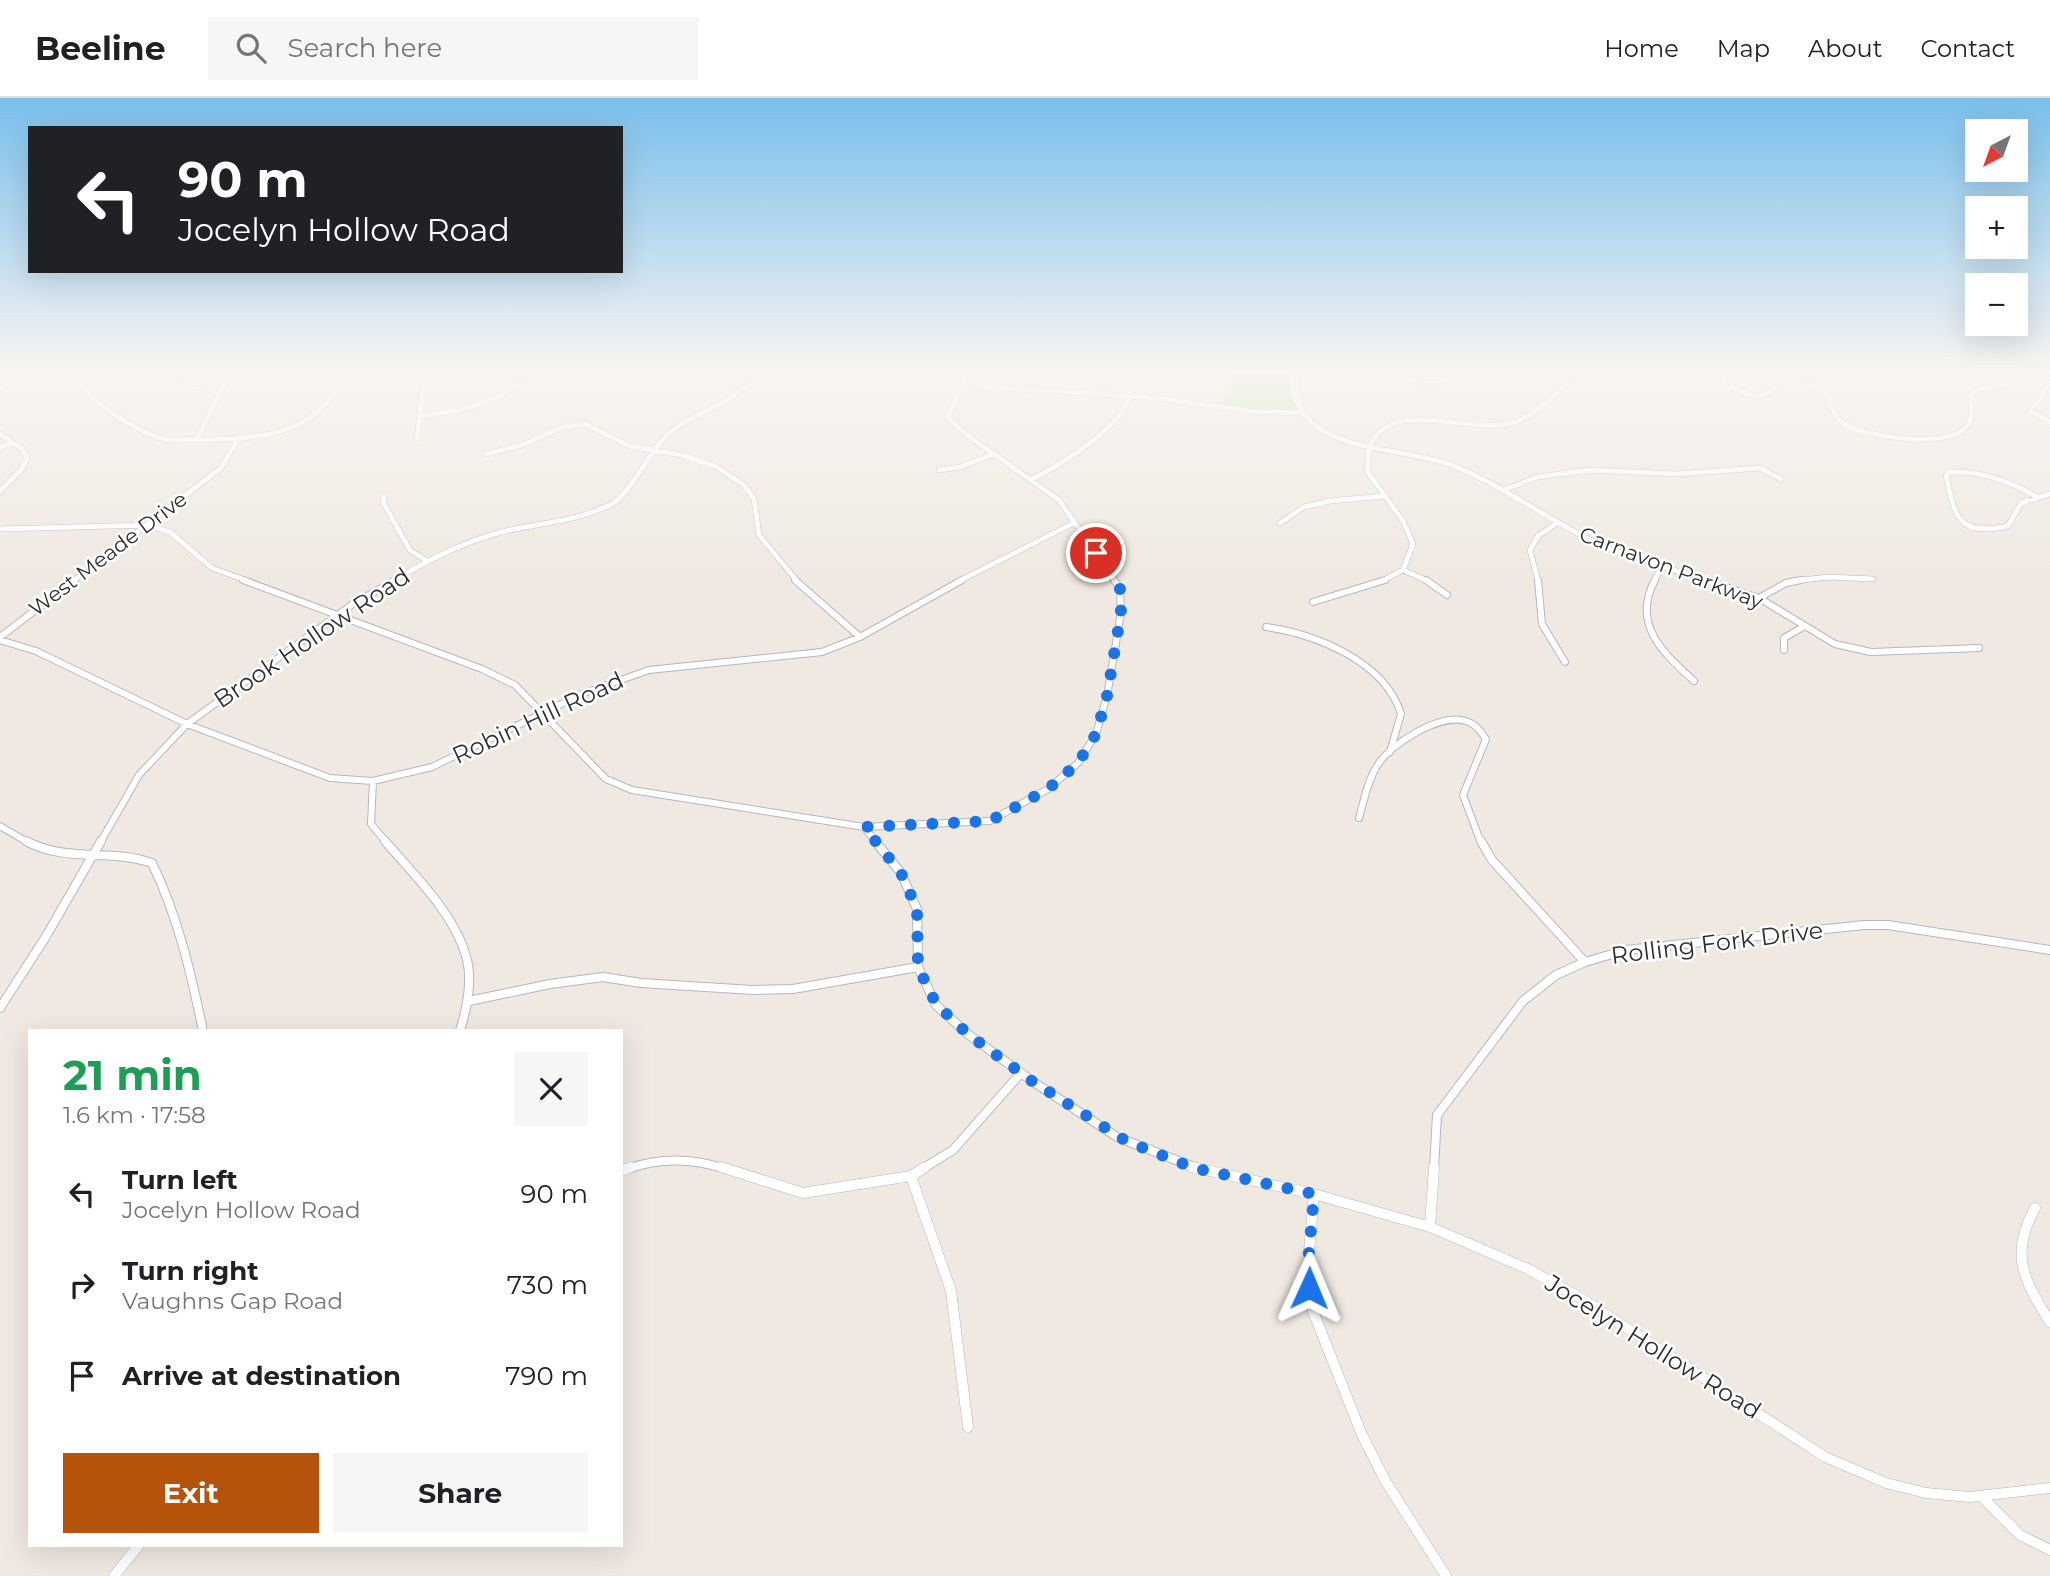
<!DOCTYPE html>
<html lang="en">
<head>
<meta charset="utf-8">
<style>
  :root { --surface:#fff; --page:#f6f6f6; --text:#202124; --muted:#757577; --line:#e0e0e0; --accent:#b45309 }
  body { margin:0; font-family:Montserrat,sans-serif; background:var(--page); color:var(--text); height:100vh; display:flex; flex-direction:column; font-size:26px; white-space:nowrap }
  * { box-sizing:border-box; margin:0 }
  p { font-size:23px; color:var(--muted) }
  .icon { flex:none; width:38px; height:38px; fill:none; stroke:currentColor; stroke-width:2; stroke-linecap:round; stroke-linejoin:round }
  .map { position:relative; flex:1; overflow:hidden }
  .drawer { position:absolute; left:28px; top:931px; width:595px; height:518px; display:flex; flex-direction:column; background:var(--surface); border-radius:0px; box-shadow:0 7px 28px #0002 }
  .drawer>* { flex:none }
  .banner { position:absolute; left:28px; top:28px; width:595px; height:147px; border-radius:0px; box-shadow:0 7px 28px #0002; background:#202124; color:#fff; overflow:hidden }
  .needle { width:46px; rotate:221deg }
  .controls { position:absolute; left:1965px; top:21px; display:grid; gap:14px }
  .controls a { display:grid; place-items:center; width:63px; height:63px; border-radius:0px; background:var(--surface); box-shadow:0 7px 28px #0002; font-size:35px }
  .pin { position:absolute; display:grid; place-items:center; width:60px; height:60px; color:#fff; margin:-30px; border:4px solid #fff; border-radius:50%; box-shadow:0 2px 7px #0007 }
  .me { position:absolute; width:77px; margin:-38px; rotate:1deg; stroke-linejoin:round; filter:drop-shadow(0 0 5px #0008) }
  .turn { display:flex; align-items:center; gap:24px; height:147px; padding:0 35px; font-size:32px }
  .turn .icon { width:91px; height:91px; stroke-width:2.5 }
  .turn b { display:block; font-size:49px; line-height:60px }
  .round { display:grid; place-items:center; flex:none; width:74px; height:74px; border-radius:0px; background:var(--page) }
  .overview { display:flex; align-items:center; justify-content:space-between; height:119px; padding:0 35px }
  h1 { font-size:42px; font-weight:700; line-height:52px; color:#1e9e55 }
  .action { display:flex; gap:14px; margin-top:auto; padding:14px 35px }
  .action a { flex:1; height:80px; border-radius:0px; background:var(--accent); color:#fff; font-size:28px; font-weight:700; line-height:80px; text-align:center }
  .action a+a { background:var(--page); color:var(--text) }
  ul { padding:0; list-style:none }
  li { display:flex; align-items:center; gap:21px; height:91px; padding:0 35px }
  li div { flex:1 }
  li b { display:block; font-size:26px }
  li em { font-style:normal }
  header { display:flex; align-items:center; gap:42px; box-sizing:border-box; height:98px; padding:0 35px; background:var(--surface); border-bottom:2px solid var(--line) }
  header strong { font-size:33px }
  nav { display:flex; gap:38px; margin-inline-start:auto; font-size:24px }
  .search { width:490px; height:63px; background:var(--page); display:flex; align-items:center; gap:18px; box-sizing:border-box; padding:0 24px; border-radius:0px; color:var(--muted); font-size:26px }
  .map>svg:first-child { display:block }
</style>
</head>
<body>
<header>
<strong>Beeline</strong>
<div class="search"><svg class="icon" aria-label="search" viewBox="0 0 24 24"><circle cx="10" cy="10" r="6"/><path d="M15 15l6 6"/></svg>Search here</div>
<nav><a>Home</a><a>Map</a><a>About</a><a>Contact</a></nav>
</header>
<div class="map">
<svg width="2050" height="1478" viewBox="0 0 2050 1478">
  <rect width="100%" height="100%" fill="#efe9e1"/>
  <!-- green -->
  <path fill="#b6e59e" d="M 1238,273 L 1289,273 L 1289,292 L 1297,312 L 1279,315 L 1221,307 Z"/>
  <g fill="none" stroke-linecap="round" stroke-linejoin="round">
    <defs>
      <path id="minor-far3" d="M 86,273 L 81,286 C 95,308 142,336 167,342 C 221,340 299,349 332,297 C 338,289 343,282 342,273
        M 161,273 L 187,285 L 226,284
        M 967,273 L 948,320 L 968,338 L 1059,402 L 1115,483
        M 1292,273 C 1291,300 1301,320 1325,334 C 1365,355 1413,352 1454,368 C 1503,388 1546,420 1594,444 C 1630,461 1672,471 1710,483
        M 1297,273 L 1297,302
        M 1372,273 C 1406,282 1438,292 1470,273
        M 1729,273 L 1723,280 C 1732,292 1754,302 1768,295 C 1773,293 1776,287 1780,283 C 1786,279 1794,277 1801,274
        M 1994,273 L 2007,277 L 2017,273
        M 1800,275 C 1806,287 1820,289 1828,299 C 1835,309 1831,318 1844,326 C 1865,339 1959,354 1970,323 C 1973,315 1970,304 1971,296 L 1978,291 L 2005,287 L 2008,282 L 2005,277
        M 2050,284 L 2031,313 L 2050,324
        M 960,287 L 1159,300 L 1248,313 L 1302,315
        M 0,290 L 16,273
        M 419,318 C 463,313 501,305 533,273
        M 0,336 L 22,351 L 27,360 L 22,371 L 0,393
        M 417,340 L 423,290 L 433,273
        M 197,341 L 231,273
        M 0,349 L 13,345
        M 486,356 L 522,347 L 563,329 L 585,326 L 630,348 L 681,357 L 715,368 L 744,387 L 754,401 L 759,437 L 797,483
        M 939,372 L 960,369 L 994,356
        M 1032,381 C 1061,367 1120,330 1130,298
        M 1504,392 L 1537,379 L 1591,372 L 1676,376 L 1760,370 L 1781,381
        M 384,398 L 383,404 L 410,452 L 427,463
        M 2035,398 C 2008,382 1980,373 1949,374 L 1946,378 C 1955,418 1957,439 2008,428 L 2021,405 L 2050,396
        M 1280,425 L 1304,409 L 1330,403 L 1384,398
        M 0,431 L 148,427 L 170,434 L 212,470 L 248,483
        M 1403,472 L 1428,483
        M 73,483 L 221,370 L 239,339
        M 392,483 C 426,464 460,445 498,435 C 536,425 576,424 612,406 C 632,395 652,345 677,329 C 704,312 741,300 760,273
        M 959,483 L 1074,425
        M 1382,483 L 1403,472 L 1413,446 L 1403,423 L 1367,373 C 1368,365 1368,354 1371,346 C 1392,301 1470,334 1508,326 C 1537,320 1559,289 1583,273
        M 1538,483 L 1530,452 L 1538,438 L 1557,425
        M 1654,483 L 1662,468
        M 1794,483 L 1828,479 L 1873,481"/>
      <path id="minor-far2" d="M 243,482 L 482,571 L 515,587 L 606,681 L 632,692 L 864,729 L 877,745
        M 795,482 L 860,539
        M 1426,482 L 1447,497
        M 1538,482 L 1542,526 L 1565,564
        M 1655,482 C 1631,526 1663,555 1694,583
        M 1705,482 L 1759,500 L 1835,546 L 1871,554 L 1979,550
        M 1759,500 L 1786,485 L 1801,482
        M 1313,504 L 1385,482
        M 1266,529 C 1315,536 1385,563 1401,616 L 1390,654
        M 0,539 L 75,482
        M 0,542 L 36,553 L 187,626 L 330,680 L 373,683 L 432,669 L 584,595 L 649,572 L 822,554 L 860,539 L 962,482
        M 1784,552 L 1784,540 L 1803,529
        M 373,683 L 371,726 L 387,745
        M 1359,720 C 1364,703 1367,684 1377,668 C 1390,646 1440,615 1466,623 C 1476,626 1480,633 1486,641 L 1463,697 L 1481,745
        M 0,728 L 29,745
        M 864,729 L 990,723 L 1048,691 L 1078,665 L 1096,636 L 1107,598 L 1121,515 L 1120,491 L 1114,482
        M 100,745 L 139,677 L 187,626 L 353,506 L 395,482"/>
      <path id="minor-far1" d="M 26,743 C 66,765 110,750 152,765 C 178,819 191,875 203,933
        M 385,743 C 413,776 454,815 466,858 C 473,882 467,909 460,933
        M 875,743 L 901,775 L 917,811 L 918,869 L 936,907 L 969,937 L 1032,983 L 1117,1039 L 1199,1071
        M 1481,743 L 1492,762 L 1585,864
        M 469,903 L 550,886 L 603,879 L 641,885 L 753,892 L 793,891 L 918,869
        M 0,910 L 45,840 L 101,743
        M 627,1071 C 660,1059 693,1060 726,1071
        M 922,1071 L 953,1052 L 1021,975
        M 1434,1071 L 1437,1017 L 1523,903 L 1556,877 L 1585,864 L 1626,852 L 1864,827 L 1888,827 L 2050,852"/>
      <path id="minor" d="M 721,1069 L 803,1095 L 911,1078 L 925,1069
        M 1192,1069 L 1314,1096 L 1430,1129 L 1528,1171 L 1581,1200 L 1825,1359 L 1886,1385 L 1926,1395 L 1970,1399 L 2050,1390
        M 621,1073 L 631,1069
        M 911,1078 L 951,1193 L 968,1329
        M 1314,1096 L 1307,1177 L 1311,1208 L 1362,1337 L 1386,1384 L 1446,1478
        M 2035,1110 C 2009,1157 2024,1182 2050,1224
        M 1430,1129 L 1434,1069
        M 1982,1399 L 2020,1437 L 2050,1452
        M 114,1478 L 139,1447"/>
    </defs>
    <!-- minor-far3 casing -->
    <use href="#minor-far3" stroke="#b4b7c1" stroke-width="6"/>
    <!-- minor-far2 casing -->
    <use href="#minor-far2" stroke="#b4b7c1" stroke-width="8"/>
    <!-- minor-far1 casing -->
    <use href="#minor-far1" stroke="#b4b7c1" stroke-width="10"/>
    <!-- minor casing -->
    <use href="#minor" stroke="#b4b7c1" stroke-width="11"/>
    <!-- minor-far3 -->
    <use href="#minor-far3" stroke="#fff" stroke-width="5"/>
    <!-- minor-far2 -->
    <use href="#minor-far2" stroke="#fff" stroke-width="6"/>
    <!-- minor-far1 -->
    <use href="#minor-far1" stroke="#fff" stroke-width="8"/>
    <!-- minor -->
    <use href="#minor" stroke="#fff" stroke-width="10"/>
  </g>
  <!-- sky -->
  <linearGradient id="sky" x2="0" y2="1"><stop stop-color="#7abfeb"/><stop offset="0.57" stop-color="#f8f5f2"/><stop offset="1" stop-color="#f8f5f2" stop-opacity="0"/></linearGradient>
  <rect width="2050" height="480" fill="url(#sky)"/>
  <g fill="none" stroke-linecap="round" stroke-linejoin="round">
    <!-- route -->
    <path stroke="#1a73e8" stroke-width="12" stroke-dasharray="0 21.6" d="M 1096,455 L 1120,491 L 1121,515 L 1107,598 L 1096,636 L 1078,665 L 1048,691 L 990,723 L 864,729 L 901,775 L 917,811 L 918,869 L 936,906 L 969,937 L 1032,983 L 1126,1043 L 1194,1070 L 1314,1096 L 1307,1177 L 1309,1190"/>
  </g>
  <g text-anchor="middle" stroke-width="5" stroke-linejoin="round" paint-order="stroke">
    <!-- far-street labels -->
    <g font-size="21" fill="#2e2e2e" stroke="#fff">
      <text transform="translate(108 456) rotate(-37)" y="7">West Meade Drive</text>
      <text transform="translate(1671 470) rotate(21)" y="7">Carnavon Parkway</text>
    </g>
    <!-- street labels -->
    <g font-size="24" fill="#2e2e2e" stroke="#fff">
      <text transform="translate(312 540) rotate(-34)" y="8">Brook Hollow Road</text>
      <text transform="translate(538 620) rotate(-25)" y="8">Robin Hill Road</text>
      <text transform="translate(1717 845) rotate(-7)" y="8">Rolling Fork Drive</text>
      <text transform="translate(1653 1249) rotate(32)" y="8">Jocelyn Hollow Road</text>
    </g>
  </g>
</svg>
<div class="controls">
<a><svg class="needle" viewBox="-14 -14 28 28"><path d="M0-13l5 13h-10z" fill="#e53935"/><path d="M0 13l5-13h-10z" fill="#757577"/></svg></a>
<a>+</a>
<a>−</a>
</div>
<div class="pin" style="left:1096px;top:455px;background:#d93025"><svg class="icon" aria-label="arrive" viewBox="0 0 24 24"><path d="M6 21V4h12l-3 4 3 4H6"/></svg></div>
<svg class="me" style="left:1309px;top:1190px" viewBox="-20 -20 40 40"><path d="M0-17L14 15 0 8-14 15z" fill="#1a73e8" stroke="#fff" stroke-width="4"/></svg>
<div class="banner">
<div class="turn"><svg class="icon" aria-label="left" viewBox="0 0 24 24"><path d="M17 20v-9H6M10 6l-5 5 5 5"/></svg><div><b>90 m</b>Jocelyn Hollow Road</div></div>
</div>
<section class="drawer">
<div class="overview"><div><h1>21 min</h1><p>1.6 km · 17:58</p></div><a class="round"><svg class="icon" aria-label="close" viewBox="0 0 24 24"><path d="M6 6l12 12M18 6L6 18"/></svg></a></div>
<ul>
<li><svg class="icon" aria-label="left" viewBox="0 0 24 24"><path d="M17 20v-9H6M10 6l-5 5 5 5"/></svg><div><b>Turn left</b><p>Jocelyn Hollow Road</p></div><em>90 m</em></li>
<li><svg class="icon" aria-label="right" viewBox="0 0 24 24"><path d="M7 20v-9h11M14 6l5 5-5 5"/></svg><div><b>Turn right</b><p>Vaughns Gap Road</p></div><em>730 m</em></li>
<li><svg class="icon" aria-label="arrive" viewBox="0 0 24 24"><path d="M6 21V4h12l-3 4 3 4H6"/></svg><div><b>Arrive at destination</b></div><em>790 m</em></li>
</ul>
<div class="action"><a>Exit</a><a>Share</a></div>
</section>
</div>
</body>
</html>
